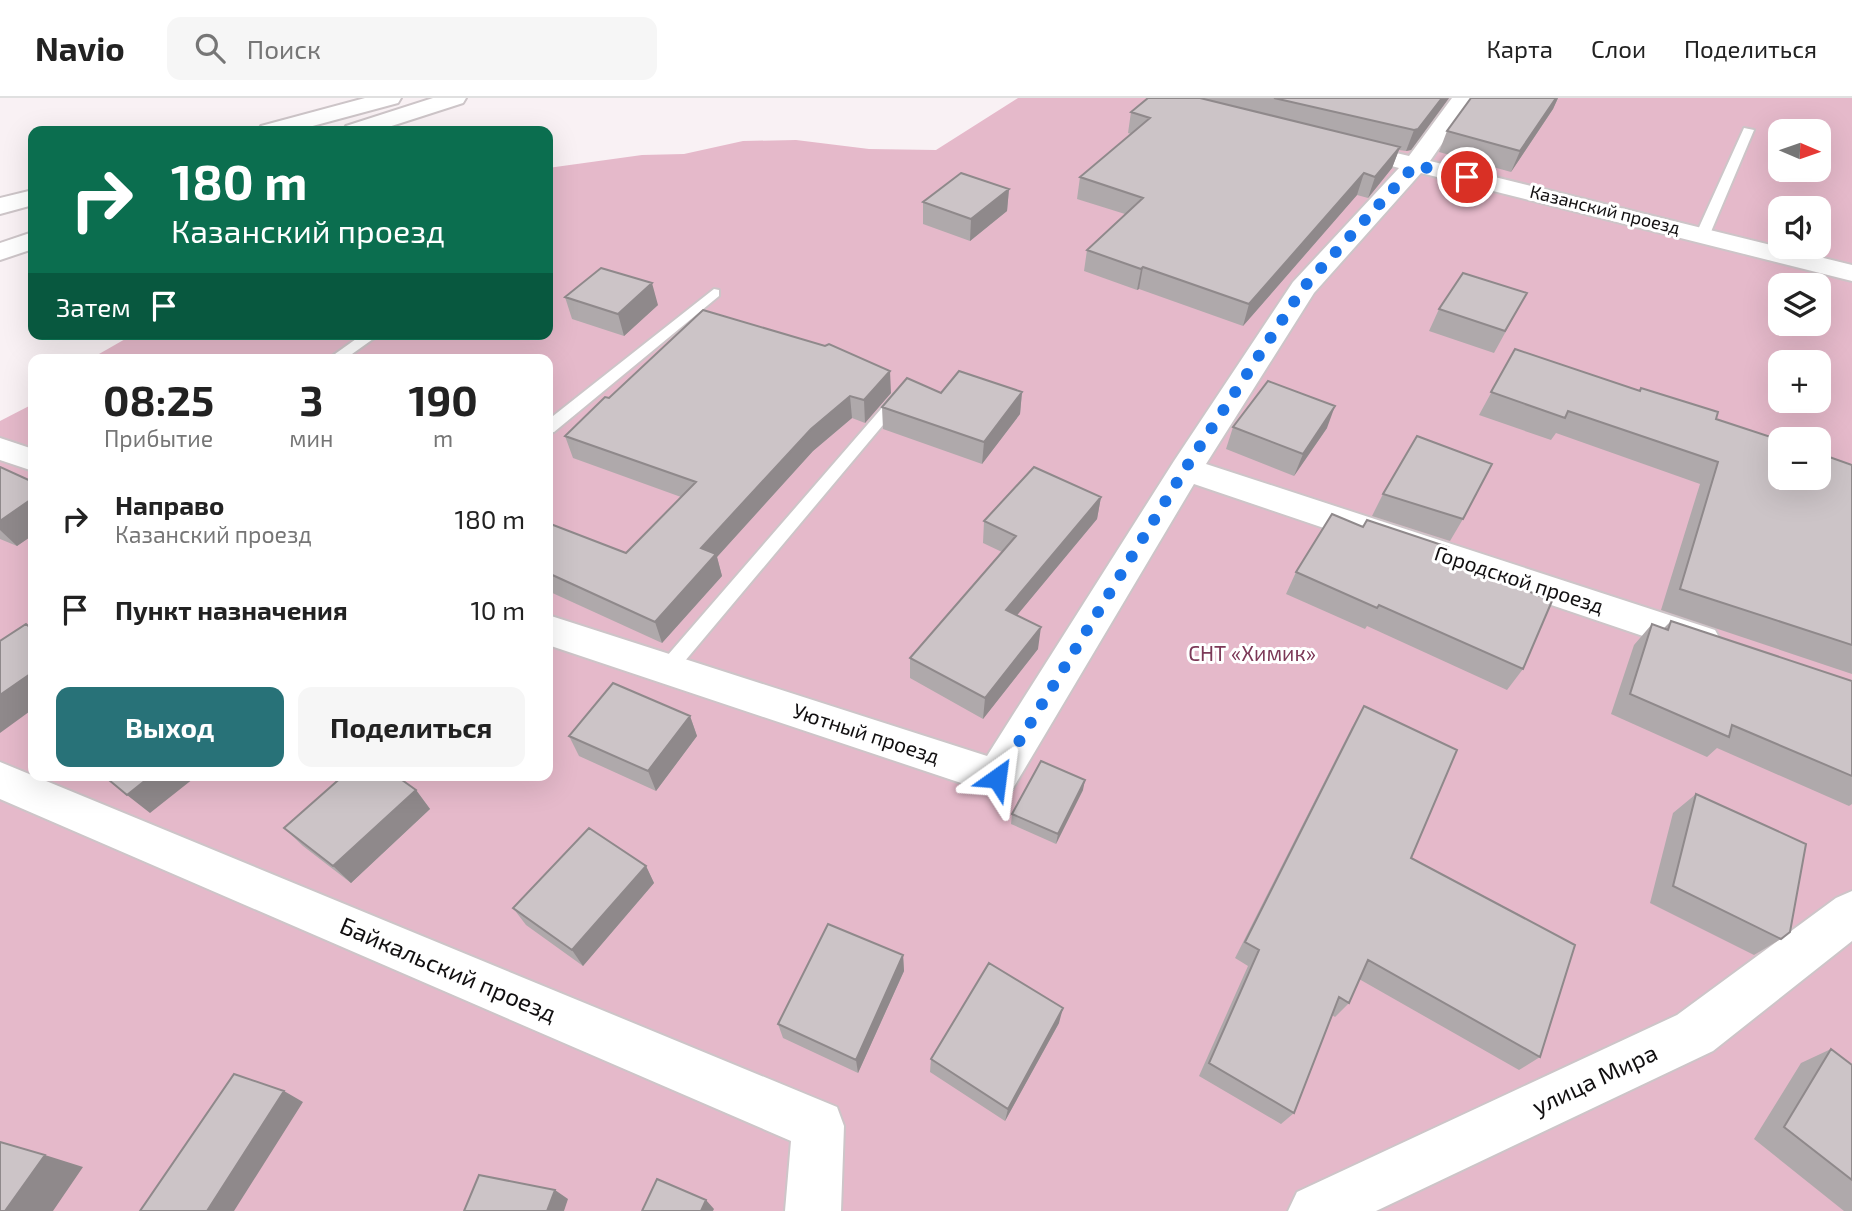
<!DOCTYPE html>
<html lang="ru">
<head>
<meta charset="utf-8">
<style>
  :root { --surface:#fff; --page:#f6f6f6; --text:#222; --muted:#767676; --line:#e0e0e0; --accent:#287278 }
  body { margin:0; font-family:"Exo 2",sans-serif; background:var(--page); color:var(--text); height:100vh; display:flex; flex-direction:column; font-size:26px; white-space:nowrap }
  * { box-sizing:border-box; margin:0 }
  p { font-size:23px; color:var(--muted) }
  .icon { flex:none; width:38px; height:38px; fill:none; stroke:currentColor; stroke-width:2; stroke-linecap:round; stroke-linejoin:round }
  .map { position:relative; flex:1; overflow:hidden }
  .panel { position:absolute; left:28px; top:256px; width:525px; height:427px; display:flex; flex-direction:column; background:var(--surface); border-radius:14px; box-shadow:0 7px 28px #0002 }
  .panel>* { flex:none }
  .hud { position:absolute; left:28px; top:28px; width:525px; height:214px; border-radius:14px; box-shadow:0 7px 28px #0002; background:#0b6e4f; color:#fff; overflow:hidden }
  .needle { width:46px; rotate:92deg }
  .fabs { position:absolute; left:1768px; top:21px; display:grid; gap:14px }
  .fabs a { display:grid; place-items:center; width:63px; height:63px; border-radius:14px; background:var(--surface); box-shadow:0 7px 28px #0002; font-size:35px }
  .pin { position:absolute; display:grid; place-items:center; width:60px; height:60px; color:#fff; margin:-30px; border:4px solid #fff; border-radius:50%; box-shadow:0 2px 7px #0007 }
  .me { position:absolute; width:77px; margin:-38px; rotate:31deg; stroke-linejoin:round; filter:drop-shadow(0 0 5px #0008) }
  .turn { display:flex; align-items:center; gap:24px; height:147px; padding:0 28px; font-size:32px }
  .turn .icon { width:91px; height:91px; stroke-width:2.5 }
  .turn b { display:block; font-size:49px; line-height:60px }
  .then { display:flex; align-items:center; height:66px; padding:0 28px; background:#0003; gap:14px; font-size:26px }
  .eta { display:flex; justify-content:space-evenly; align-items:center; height:119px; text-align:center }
  .eta b { font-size:42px; font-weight:700; line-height:49px }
  .primary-button { display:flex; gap:14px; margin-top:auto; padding:14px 28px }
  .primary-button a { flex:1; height:80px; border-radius:14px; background:var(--accent); color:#fff; font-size:28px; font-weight:700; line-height:80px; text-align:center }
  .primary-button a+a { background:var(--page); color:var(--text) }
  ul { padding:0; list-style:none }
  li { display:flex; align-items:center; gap:21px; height:91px; padding:0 28px }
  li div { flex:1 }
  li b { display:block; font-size:26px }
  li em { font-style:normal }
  header { display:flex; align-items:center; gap:42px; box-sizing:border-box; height:98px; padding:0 35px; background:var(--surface); border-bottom:2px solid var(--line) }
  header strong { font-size:33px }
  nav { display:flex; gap:38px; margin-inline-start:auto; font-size:24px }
  .search { width:490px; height:63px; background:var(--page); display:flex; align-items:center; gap:18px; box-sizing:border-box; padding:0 24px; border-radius:14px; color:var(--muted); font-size:26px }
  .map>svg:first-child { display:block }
</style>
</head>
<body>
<header>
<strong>Navio</strong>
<div class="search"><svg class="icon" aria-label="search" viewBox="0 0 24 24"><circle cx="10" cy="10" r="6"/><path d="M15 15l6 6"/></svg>Поиск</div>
<nav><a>Карта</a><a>Слои</a><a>Поделиться</a></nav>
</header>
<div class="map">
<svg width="1852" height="1113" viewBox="0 0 1852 1113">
  <rect width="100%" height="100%" fill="#f9f1f4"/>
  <!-- green -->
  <path fill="#e5b9ca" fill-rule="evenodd" d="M 1018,0 L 1852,0 L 1852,1113 L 0,1113 L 0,323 L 33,306 L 33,677 L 548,677 L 548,261 L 92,260 L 134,236 L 548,236 L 548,70 L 642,57 L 684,56 L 743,43 L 796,42 L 869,51 L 936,52 ZM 1780,33 L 1818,33 L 1818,72 L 1780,72 ZM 1780,110 L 1818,110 L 1818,149 L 1780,149 ZM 1780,187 L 1818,187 L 1818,226 L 1780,226 ZM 1780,264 L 1818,264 L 1818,303 L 1780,303 ZM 1780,341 L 1818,341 L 1818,380 L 1780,380 Z"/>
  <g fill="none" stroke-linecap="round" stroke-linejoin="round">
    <defs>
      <path id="service" d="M 1744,30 L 1754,32 L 1710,136 L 1708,139 L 1698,139 L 1696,136 Z
        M 714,191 L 719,192 L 719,198 L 554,334 L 548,335 L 548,322 Z
        M 363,236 L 380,236 L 345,261 L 328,261 Z
        M 899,294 L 904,296 L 907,299 L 904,302 L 674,576 L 667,579 L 660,576 L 657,571 L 660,566 L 894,296 Z"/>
      <path id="minor" d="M 433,0 L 466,0 L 463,5 L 376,33 L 343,33 L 346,28 Z
        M 1452,0 L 1474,0 L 1430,63 L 1852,167 L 1852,183 L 1421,75 L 1314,195 L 1206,366 L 1715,532 L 1721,543 L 1715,554 L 1702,558 L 1194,386 L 1012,692 L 997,697 L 548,547 L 548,517 L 987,658 L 1174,363 L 1293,184 L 1399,70 L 1384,66 L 1380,61 L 1384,56 L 1392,54 L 1409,58 Z
        M 33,134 L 33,151 L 0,162 L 0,145 Z
        M 0,340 L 33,351 L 33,373 L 0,362 Z
        M 0,664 L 837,1009 L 844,1028 L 841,1113 L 785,1113 L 791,1043 L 0,701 Z
        M 1852,793 L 1852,843 L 1713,953 L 1376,1113 L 1288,1113 L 1297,1094 L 1677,917 L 1836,800 Z"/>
      <path id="primary" d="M 365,0 L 401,0 L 398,5 L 294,33 L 258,33 L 261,28 Z
        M 33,92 L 33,107 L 0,116 L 0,100 Z"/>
    </defs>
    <!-- service casing -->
    <use href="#service" stroke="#cdc5c8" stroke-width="4"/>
    <!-- minor casing -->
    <use href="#minor" stroke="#cdc5c8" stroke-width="4"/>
    <!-- primary casing -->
    <use href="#primary" stroke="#cdc5c8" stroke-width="4"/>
    <!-- service -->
    <use href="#service" fill="#fff" fill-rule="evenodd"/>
    <!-- minor -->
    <use href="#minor" fill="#fff" fill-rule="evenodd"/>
    <!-- primary -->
    <use href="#primary" fill="#fff" fill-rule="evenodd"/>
  </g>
  <!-- wall -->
  <path fill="#afa9ab" d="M 1148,0 L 1449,0 L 1411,52 L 1406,53 L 1399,52 L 1392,70 L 1368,100 L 1357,97 L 1243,228 L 1139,191 L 1137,192 L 1084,173 L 1087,152 L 1125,116 L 1077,101 L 1080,79 L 1131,36 L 1128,35 L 1131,14 Z
    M 1471,0 L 1558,0 L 1553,11 L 1511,74 L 1439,54 L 1447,33 Z
    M 1009,91 L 1007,113 L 970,143 L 923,126 L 923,104 Z
    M 1527,195 L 1494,255 L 1429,233 L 1439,211 Z
    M 565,199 L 658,207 L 624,238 L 572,221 Z
    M 1515,251 L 1639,293 L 1641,290 L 1716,321 L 1852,367 L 1852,576 L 1661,512 L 1700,386 L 1556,335 L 1551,342 L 1479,317 Z
    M 1022,294 L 1020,316 L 982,366 L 883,331 L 882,309 L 941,295 Z
    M 891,295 L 865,325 L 852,320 L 813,353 L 717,459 L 722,478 L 662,545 L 548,493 L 548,425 L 626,455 L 681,399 L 573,360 L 565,338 L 609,300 Z
    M 1233,329 L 1327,330 L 1294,378 L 1226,351 Z
    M 0,369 L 33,384 L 33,437 L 17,448 L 0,441 Z
    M 1383,396 L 1463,421 L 1450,443 L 1372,418 Z
    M 1101,399 L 1097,421 L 1017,517 L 1038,551 L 983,621 L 910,580 L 910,560 L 1002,454 L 983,445 L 984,423 Z
    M 1363,429 L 1443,458 L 1523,571 L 1507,592 L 1367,528 L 1365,531 L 1286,496 L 1296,474 Z
    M 1671,523 L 1852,583 L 1852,706 L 1849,708 L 1717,650 L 1707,659 L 1611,616 L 1634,547 L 1652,526 L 1664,530 Z
    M 1364,608 L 1411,760 L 1540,959 L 1519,972 L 1359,881 L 1349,905 L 1335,919 L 1332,917 L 1294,1015 L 1281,1026 L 1199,978 L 1248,868 L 1235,860 L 1352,629 Z
    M 690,618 L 697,638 L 656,693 L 579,658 L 569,638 Z
    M 416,692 L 430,711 L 351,785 L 303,748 L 284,730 Z
    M 1083,692 L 1056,746 L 1011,726 L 1012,716 Z
    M 1696,696 L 1781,841 L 1754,857 L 1650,805 L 1673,715 Z
    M 646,768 L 654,785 L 583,868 L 526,827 L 513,810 Z
    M 903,857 L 904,873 L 858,975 L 783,940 L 778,926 Z
    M 1059,925 L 1005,1023 L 930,974 L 931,961 Z
    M 1831,951 L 1852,967 L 1852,1113 L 1844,1113 L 1754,1041 L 1801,965 Z"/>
  <!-- shaded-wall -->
  <path fill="#8f898b" d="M 1442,0 L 1449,0 L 1411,52 L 1406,53 L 1414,32 Z
    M 1556,0 L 1558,0 L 1553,11 L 1511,74 L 1520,53 Z
    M 1400,49 L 1392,70 L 1368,100 L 1375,79 Z
    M 1364,75 L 1357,97 L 1243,228 L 1249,206 Z
    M 1009,91 L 1007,113 L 970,143 L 971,121 Z
    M 1143,169 L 1139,191 L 1137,192 L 1141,171 Z
    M 652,185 L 658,207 L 624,238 L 618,216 Z
    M 890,273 L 891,295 L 865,325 L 864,302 Z
    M 1022,294 L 1020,316 L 982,366 L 984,344 Z
    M 850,298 L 852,320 L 813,353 L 717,459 L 722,478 L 662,545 L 655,524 L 701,450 L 811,331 Z
    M 1335,308 L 1327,330 L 1294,378 L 1303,356 Z
    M 1101,399 L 1097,421 L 1004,533 L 1006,512 Z
    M 33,400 L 33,437 L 17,448 L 0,432 L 0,423 Z
    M 1041,529 L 1038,551 L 983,621 L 985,600 Z
    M 33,574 L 33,611 L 0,635 L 0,597 Z
    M 690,618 L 697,638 L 656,693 L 648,673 Z
    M 152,677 L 198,677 L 150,715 L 127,697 Z
    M 1085,682 L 1083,692 L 1056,746 L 1058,736 Z
    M 416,692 L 430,711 L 351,785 L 333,768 Z
    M 646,768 L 654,785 L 583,868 L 572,852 Z
    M 903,857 L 904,873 L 858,975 L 856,962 Z
    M 1063,910 L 1059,925 L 1005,1023 L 1008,1011 Z
    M 284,993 L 303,1004 L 234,1113 L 207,1113 Z
    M 45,1057 L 83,1069 L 53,1113 L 5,1113 Z
    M 555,1092 L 568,1101 L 564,1113 L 547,1113 Z
    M 706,1102 L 714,1111 L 713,1113 L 701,1113 Z"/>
  <!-- building -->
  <path fill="#ccc4c7" stroke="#8f898b" stroke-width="2" d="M 1148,0 L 1200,0 L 1400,49 L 1375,79 L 1364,75 L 1249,206 L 1143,169 L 1141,171 L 1087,152 L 1143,100 L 1080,79 L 1150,20 L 1131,14 Z
    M 1274,0 L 1442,0 L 1418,31 L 1414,32 Z
    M 1471,0 L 1556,0 L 1520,53 L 1447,33 Z
    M 961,75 L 1009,91 L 971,121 L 923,104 Z
    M 601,170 L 652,185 L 618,216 L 565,199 Z
    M 1463,175 L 1527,195 L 1505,233 L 1439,211 Z
    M 703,212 L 825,248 L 829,246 L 890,273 L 864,302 L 850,298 L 811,331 L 701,450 L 716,456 L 655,524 L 548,475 L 548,425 L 626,455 L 696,384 L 565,338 L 605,299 L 609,300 Z
    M 1515,251 L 1640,293 L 1641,290 L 1718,314 L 1716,321 L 1780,342 L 1780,380 L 1818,380 L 1818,355 L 1852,367 L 1852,547 L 1680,491 L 1718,364 L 1568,313 L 1565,320 L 1491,294 Z
    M 959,273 L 1022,294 L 984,344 L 882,309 L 907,280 L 941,295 Z
    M 1268,283 L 1335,308 L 1303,356 L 1233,329 Z
    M 1417,338 L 1492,366 L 1463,421 L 1383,396 Z
    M 0,369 L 33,384 L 33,400 L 0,423 Z
    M 1034,369 L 1101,399 L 1006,512 L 1041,529 L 985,600 L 910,560 L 1016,438 L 984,423 Z
    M 1332,416 L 1363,429 L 1367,422 L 1448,449 L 1443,458 L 1552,503 L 1523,571 L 1379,507 L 1377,510 L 1296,474 Z
    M 1671,523 L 1852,583 L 1852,678 L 1732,627 L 1729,639 L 1630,596 L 1652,526 L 1668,532 Z
    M 26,526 L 33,532 L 33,574 L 0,597 L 0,543 Z
    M 613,585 L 690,618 L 648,673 L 569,638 Z
    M 1364,608 L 1457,652 L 1411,760 L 1575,847 L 1540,959 L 1368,862 L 1349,905 L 1339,899 L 1294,1015 L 1209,965 L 1259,852 L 1245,844 Z
    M 1041,663 L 1085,682 L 1058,736 L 1012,716 Z
    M 103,677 L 152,677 L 127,697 Z
    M 344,677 L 395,677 L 416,692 L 333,768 L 284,730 Z
    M 1696,696 L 1806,746 L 1790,834 L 1781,841 L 1673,788 Z
    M 589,730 L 646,768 L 572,852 L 513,810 Z
    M 828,826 L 903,857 L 856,962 L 778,926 Z
    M 989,865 L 1063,910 L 1008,1011 L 931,961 Z
    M 1831,951 L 1852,967 L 1852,1082 L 1784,1029 Z
    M 234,976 L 284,993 L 207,1113 L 140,1113 Z
    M 0,1044 L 45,1057 L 5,1113 L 0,1113 Z
    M 479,1077 L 555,1092 L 547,1113 L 464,1113 Z
    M 657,1081 L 706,1102 L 701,1113 L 642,1113 Z"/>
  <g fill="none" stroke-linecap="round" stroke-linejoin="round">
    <!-- route -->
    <path stroke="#1a73e8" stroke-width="12" stroke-dasharray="0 21.6" d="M 997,680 L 1185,371 L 1303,190 L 1415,67 L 1467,79"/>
  </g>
  <g text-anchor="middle" stroke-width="6" stroke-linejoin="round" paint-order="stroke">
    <!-- far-street labels -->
    <g font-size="18" fill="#110f10" stroke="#fff">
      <text transform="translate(1605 112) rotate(14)" y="6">Казанский проезд</text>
    </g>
    <!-- street labels -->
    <g font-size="21" fill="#110f10" stroke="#fff">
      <text transform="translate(1519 482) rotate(18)" y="7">Городской проезд</text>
      <text transform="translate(866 636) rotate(18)" y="7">Уютный проезд</text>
    </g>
    <!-- park labels -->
    <g font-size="21" fill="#7c3857" stroke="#fff">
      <text x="1252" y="563">СНТ «Химик»</text>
    </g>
    <!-- near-street labels -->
    <g font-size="24" fill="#110f10" stroke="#fff">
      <text transform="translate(448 872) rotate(23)" y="8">Байкальский проезд</text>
      <text transform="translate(1595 982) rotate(-25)" y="8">улица Мира</text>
    </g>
  </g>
</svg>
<div class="fabs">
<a><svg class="needle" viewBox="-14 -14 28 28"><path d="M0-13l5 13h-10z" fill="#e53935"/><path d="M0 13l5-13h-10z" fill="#767676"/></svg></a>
<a><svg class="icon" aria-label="sound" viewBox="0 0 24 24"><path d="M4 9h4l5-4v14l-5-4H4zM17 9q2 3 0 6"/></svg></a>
<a><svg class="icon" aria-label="layers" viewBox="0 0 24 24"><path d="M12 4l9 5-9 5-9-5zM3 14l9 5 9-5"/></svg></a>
<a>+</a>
<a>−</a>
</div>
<div class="pin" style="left:1467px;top:79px;background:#d93025"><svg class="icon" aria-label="arrive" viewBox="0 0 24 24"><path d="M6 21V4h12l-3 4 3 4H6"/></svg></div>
<svg class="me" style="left:997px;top:680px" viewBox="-20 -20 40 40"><path d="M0-17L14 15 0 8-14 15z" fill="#1a73e8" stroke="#fff" stroke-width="4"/></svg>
<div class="hud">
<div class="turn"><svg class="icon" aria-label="right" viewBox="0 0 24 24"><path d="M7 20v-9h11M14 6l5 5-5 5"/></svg><div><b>180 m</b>Казанский проезд</div></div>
<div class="then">Затем<svg class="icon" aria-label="arrive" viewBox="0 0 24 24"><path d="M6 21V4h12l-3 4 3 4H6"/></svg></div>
</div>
<section class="panel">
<div class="eta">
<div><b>08:25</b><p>Прибытие</p></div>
<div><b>3</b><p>мин</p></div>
<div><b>190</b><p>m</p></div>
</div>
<ul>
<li><svg class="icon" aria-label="right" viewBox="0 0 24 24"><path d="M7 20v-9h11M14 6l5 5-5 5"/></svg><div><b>Направо</b><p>Казанский проезд</p></div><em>180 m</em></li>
<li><svg class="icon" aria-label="arrive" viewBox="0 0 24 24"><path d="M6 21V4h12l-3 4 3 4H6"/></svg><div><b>Пункт назначения</b></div><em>10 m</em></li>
</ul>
<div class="primary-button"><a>Выход</a><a>Поделиться</a></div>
</section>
</div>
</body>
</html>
